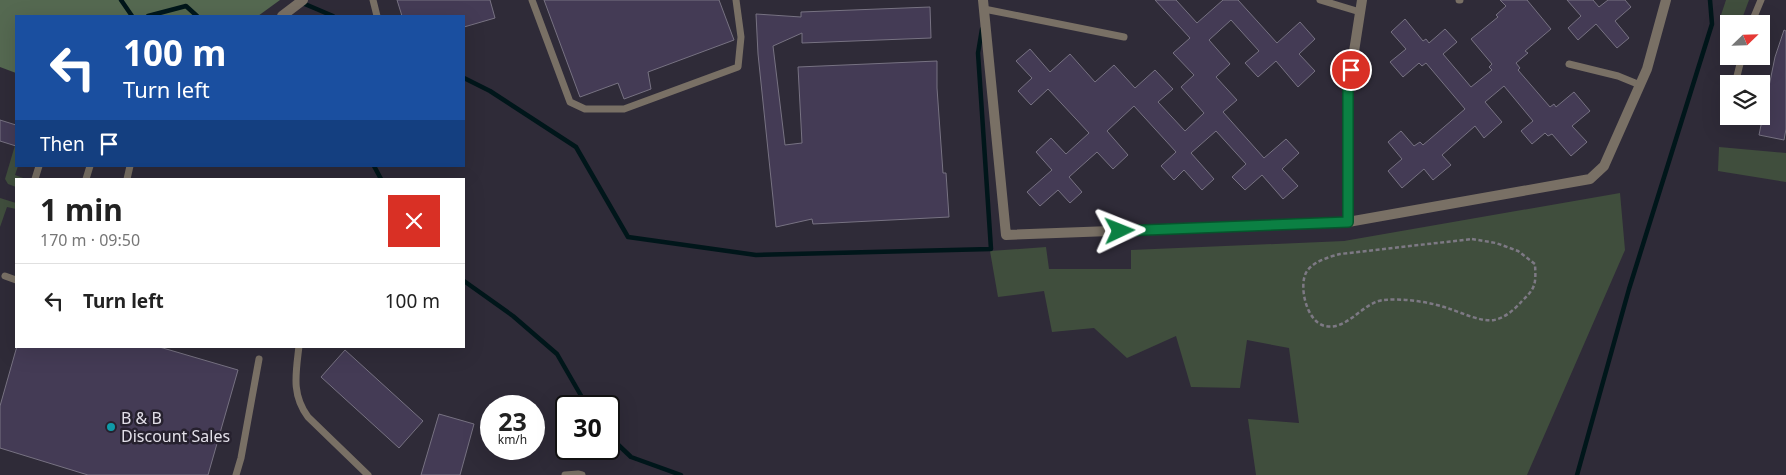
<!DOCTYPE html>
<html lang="en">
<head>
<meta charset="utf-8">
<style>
  :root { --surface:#fff; --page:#f2f2f2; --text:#222; --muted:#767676; --line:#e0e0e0 }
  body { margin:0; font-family:"Noto Sans",sans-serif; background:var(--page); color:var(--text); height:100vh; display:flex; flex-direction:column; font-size:19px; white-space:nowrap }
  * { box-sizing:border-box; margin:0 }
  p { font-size:16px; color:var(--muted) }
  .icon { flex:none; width:28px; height:28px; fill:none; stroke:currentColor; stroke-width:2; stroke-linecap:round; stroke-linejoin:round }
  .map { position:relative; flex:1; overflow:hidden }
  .details { position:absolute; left:15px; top:178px; width:450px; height:170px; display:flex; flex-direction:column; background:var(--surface); border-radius:0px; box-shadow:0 5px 20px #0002 }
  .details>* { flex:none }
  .hud { position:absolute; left:15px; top:15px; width:450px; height:152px; border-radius:0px; box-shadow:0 5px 20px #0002; background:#1a4fa0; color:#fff; overflow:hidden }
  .needle { width:32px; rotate:67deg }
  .controls { position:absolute; left:1720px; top:15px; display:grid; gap:10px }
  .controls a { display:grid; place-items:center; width:50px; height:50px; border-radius:0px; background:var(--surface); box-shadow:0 5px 20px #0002; font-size:25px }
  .speed { position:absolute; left:480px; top:395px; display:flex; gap:10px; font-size:25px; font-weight:700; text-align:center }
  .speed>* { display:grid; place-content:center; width:65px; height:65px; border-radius:50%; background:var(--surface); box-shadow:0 5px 20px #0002; line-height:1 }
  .speed small { font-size:12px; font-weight:400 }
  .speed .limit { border:2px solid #111; border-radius:8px; background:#fff; color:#111 }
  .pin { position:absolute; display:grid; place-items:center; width:42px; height:42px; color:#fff; margin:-21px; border:2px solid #fff; border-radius:50%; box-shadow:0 1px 5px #0007 }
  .me { position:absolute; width:55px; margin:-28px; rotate:88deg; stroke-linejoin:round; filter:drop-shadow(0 0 4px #0008) }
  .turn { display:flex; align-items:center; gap:18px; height:105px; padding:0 25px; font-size:22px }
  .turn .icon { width:65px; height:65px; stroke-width:2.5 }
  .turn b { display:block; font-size:35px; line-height:42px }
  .then { display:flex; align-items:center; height:48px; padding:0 25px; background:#0003; gap:10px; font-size:19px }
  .round { display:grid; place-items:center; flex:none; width:52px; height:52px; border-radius:0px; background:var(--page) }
  .headline { display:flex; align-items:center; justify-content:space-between; height:85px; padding:0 25px }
  h1 { font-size:30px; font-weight:700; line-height:38px }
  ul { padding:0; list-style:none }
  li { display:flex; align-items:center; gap:15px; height:75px; padding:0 25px; border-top:1px solid var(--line) }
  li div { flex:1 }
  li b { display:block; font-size:19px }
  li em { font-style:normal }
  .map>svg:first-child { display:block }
</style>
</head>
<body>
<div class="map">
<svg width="1786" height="475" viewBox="0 0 1786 475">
  <rect width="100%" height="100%" fill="#2f2b38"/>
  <!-- green -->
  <path fill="#404e3d" d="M 1726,0 L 1749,0 L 1740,24 L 1729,24 L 1729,40 L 1723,40 L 1720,18 Z
    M 16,142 L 16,166 L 18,166 L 15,175 L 26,179 L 16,179 L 16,187 L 8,184 L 5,179 Z
    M 1719,147 L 1786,153 L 1786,182 L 1718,171 Z
    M 1620,193 L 1625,250 L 1527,475 L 1256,475 L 1248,419 L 1299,423 L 1289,348 L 1247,340 L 1240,388 L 1191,387 L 1176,336 L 1127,358 L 1094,328 L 1052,332 L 1044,291 L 998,297 L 990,251 L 1046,247 L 1049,269 L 1131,269 L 1131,250 L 1344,241 Z
    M 0,198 L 16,203 L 16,209 L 7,207 L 0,227 Z"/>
  <!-- forest -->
  <path fill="#556951" d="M 0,0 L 280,0 L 258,16 L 16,16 L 16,73 L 0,67 Z"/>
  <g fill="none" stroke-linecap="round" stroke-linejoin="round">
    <!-- stream -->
    <path stroke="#00161a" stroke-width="4.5" d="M 121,0 L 132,16
      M 300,2 L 333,16
      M 148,16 L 186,6 L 197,16
      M 464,78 L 490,91 L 576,147 L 628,237 L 756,255 L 991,249 L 978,53 L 982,29
      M 374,166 L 381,179
      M 464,281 L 513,316 L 557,354 L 587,406
      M 609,436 L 631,457 L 681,475
      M 1577,475 L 1629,289 L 1712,24 L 1710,0"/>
  </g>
  <!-- building -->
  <path fill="#443b55" stroke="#777282" d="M 397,0 L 490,0 L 495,18 L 464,27 L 464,16 L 402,16 Z
    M 544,0 L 719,0 L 734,40 L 648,72 L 651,89 L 624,99 L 618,83 L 580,97 Z
    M 1155,0 L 1176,0 L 1197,23 L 1223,0 L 1238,0 L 1277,43 L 1300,22 L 1315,39 L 1299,54 L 1315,71 L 1298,87 L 1276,61 L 1258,77 L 1245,63 L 1259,51 L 1231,20 L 1209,40 L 1230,64 L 1216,77 L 1237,100 L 1223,112 L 1264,158 L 1286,139 L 1299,153 L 1282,169 L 1298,186 L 1283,199 L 1262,175 L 1245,190 L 1232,177 L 1246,164 L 1216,131 L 1191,153 L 1214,179 L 1202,190 L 1184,170 L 1174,180 L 1161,166 L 1176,152 L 1134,106 L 1107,131 L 1128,155 L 1113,169 L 1097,152 L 1069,177 L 1082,192 L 1070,203 L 1058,190 L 1040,206 L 1027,192 L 1052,170 L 1036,152 L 1051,138 L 1066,154 L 1089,133 L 1048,89 L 1031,105 L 1018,91 L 1032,78 L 1016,61 L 1030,49 L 1050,72 L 1070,54 L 1095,82 L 1114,65 L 1135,88 L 1155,70 L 1173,89 L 1158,102 L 1185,131 L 1204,113 L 1181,87 L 1194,75 L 1173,53 L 1190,38 Z
    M 1500,0 L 1527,0 L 1551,29 L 1525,51 L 1528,53 L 1516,63 L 1520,68 L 1518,70 L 1550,107 L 1554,104 L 1556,107 L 1574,92 L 1590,111 L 1572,126 L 1587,142 L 1571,156 L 1552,134 L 1548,136 L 1545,133 L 1532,144 L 1521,131 L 1533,121 L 1504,86 L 1485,102 L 1502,122 L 1484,138 L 1475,126 L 1442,155 L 1451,165 L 1433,180 L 1424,169 L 1402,188 L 1388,171 L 1402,159 L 1388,142 L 1401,131 L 1414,146 L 1420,142 L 1423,145 L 1465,109 L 1426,63 L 1422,66 L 1419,63 L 1403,77 L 1390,62 L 1406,49 L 1391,32 L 1405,19 L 1423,41 L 1426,39 L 1429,43 L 1445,29 L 1457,42 L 1443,54 L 1471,87 L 1492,70 L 1489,67 L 1492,64 L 1471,39 L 1498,17 L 1496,15 L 1506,6 Z
    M 1567,0 L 1593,0 L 1599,7 L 1608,0 L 1625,0 L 1631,7 L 1615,21 L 1629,38 L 1617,48 L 1596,24 L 1578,40 L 1568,28 L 1581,16 Z
    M 930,7 L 931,38 L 802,43 L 802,33 L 773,46 L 785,145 L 802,143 L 798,67 L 937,61 L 937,88 L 943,173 L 946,173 L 949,217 L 813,224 L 812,219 L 776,227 L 758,54 L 756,14 L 801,17 L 801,12 Z
    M 1784,30 L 1786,31 L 1786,129 L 1784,140 L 1759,135 L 1775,57 Z
    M 0,120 L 16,125 L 16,146 L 0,141 Z
    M 17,346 L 156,346 L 238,370 L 208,475 L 88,475 L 0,448 L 0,406 Z
    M 345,350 L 423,421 L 399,448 L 321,377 Z
    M 439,414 L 474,424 L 460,475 L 421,475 Z"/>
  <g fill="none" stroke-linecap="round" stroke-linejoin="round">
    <!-- path -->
    <path stroke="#7d7984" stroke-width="2.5" stroke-dasharray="4 2.5" stroke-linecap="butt" d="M 1472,239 L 1496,243 L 1518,251 L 1535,264 C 1536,283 1536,288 1522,301 C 1515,309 1505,318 1494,320 C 1480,322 1463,313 1450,309 C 1431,302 1403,298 1383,300 C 1362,303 1347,331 1325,326 C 1306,322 1298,284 1307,271 C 1314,261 1329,257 1340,254 Z"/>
    <!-- service -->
    <path stroke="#797065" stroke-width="7" d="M 373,0 L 377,16
      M 532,0 L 570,102 L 585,109 L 624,109 L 738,67 L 741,37 L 736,0
      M 1320,0 L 1360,12
      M 1459,0 L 1460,0
      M 984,9 L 1124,37
      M 1751,24 L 1761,0
      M 1569,64 L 1618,76 L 1640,85
      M 1735,84 L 1742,56
      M 1728,119 L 1729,113
      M 35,179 L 39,166
      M 86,179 L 90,166
      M 127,179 L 130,166
      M 5,276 L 16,280
      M 299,346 C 296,373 291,394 308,417 L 368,475
      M 236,475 L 241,458 L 259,359
      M 565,475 L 578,474 L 582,475"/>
    <!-- minor -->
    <path stroke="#797065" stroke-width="10" d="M 983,0 L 1006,235 L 1348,222 L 1590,179 L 1604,166 L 1647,69 L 1666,0
      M 282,16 L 303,0
      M 1348,222 L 1348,90 L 1362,0"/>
  </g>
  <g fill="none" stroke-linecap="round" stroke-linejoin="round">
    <defs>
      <path id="route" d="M 1120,231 L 1348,222 L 1348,90 L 1351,70"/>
    </defs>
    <!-- route casing -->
    <use href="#route" stroke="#07532c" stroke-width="12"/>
    <!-- route -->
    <use href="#route" stroke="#0b8043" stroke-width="9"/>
  </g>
  <!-- markers -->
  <circle fill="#0f9aa8" stroke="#26212e" stroke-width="2" cx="111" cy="427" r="5"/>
  <g text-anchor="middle" stroke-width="5" stroke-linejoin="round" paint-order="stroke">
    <!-- poi labels -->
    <g font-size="16" fill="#e2dfe8" stroke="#26212e" text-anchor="start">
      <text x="121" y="424">B &amp; B<tspan x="121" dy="18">Discount Sales</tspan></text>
    </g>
  </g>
</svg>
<div class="controls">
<a><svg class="needle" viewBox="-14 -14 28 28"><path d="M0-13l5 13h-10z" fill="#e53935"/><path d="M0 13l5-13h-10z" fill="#767676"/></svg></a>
<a><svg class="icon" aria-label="layers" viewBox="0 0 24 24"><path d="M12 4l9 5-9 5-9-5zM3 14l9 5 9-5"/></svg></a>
</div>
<div class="speed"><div>23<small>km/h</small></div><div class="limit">30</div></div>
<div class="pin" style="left:1351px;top:70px;background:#d93025"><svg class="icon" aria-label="arrive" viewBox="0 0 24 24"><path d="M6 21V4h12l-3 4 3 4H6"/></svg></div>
<svg class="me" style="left:1120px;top:231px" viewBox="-20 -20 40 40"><path d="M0-17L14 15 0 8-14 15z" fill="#0b8043" stroke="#fff" stroke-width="4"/></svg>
<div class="hud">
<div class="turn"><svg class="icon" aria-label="left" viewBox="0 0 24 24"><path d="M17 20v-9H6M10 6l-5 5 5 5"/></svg><div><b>100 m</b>Turn left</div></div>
<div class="then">Then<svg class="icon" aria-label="arrive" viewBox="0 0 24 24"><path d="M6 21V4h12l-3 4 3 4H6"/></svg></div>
</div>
<section class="details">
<div class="headline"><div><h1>1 min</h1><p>170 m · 09:50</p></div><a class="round" style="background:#d93025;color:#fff"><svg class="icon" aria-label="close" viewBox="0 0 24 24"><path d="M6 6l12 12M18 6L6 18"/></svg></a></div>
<ul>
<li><svg class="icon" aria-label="left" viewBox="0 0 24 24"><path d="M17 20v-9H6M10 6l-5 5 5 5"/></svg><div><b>Turn left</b></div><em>100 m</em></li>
</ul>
</section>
</div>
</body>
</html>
